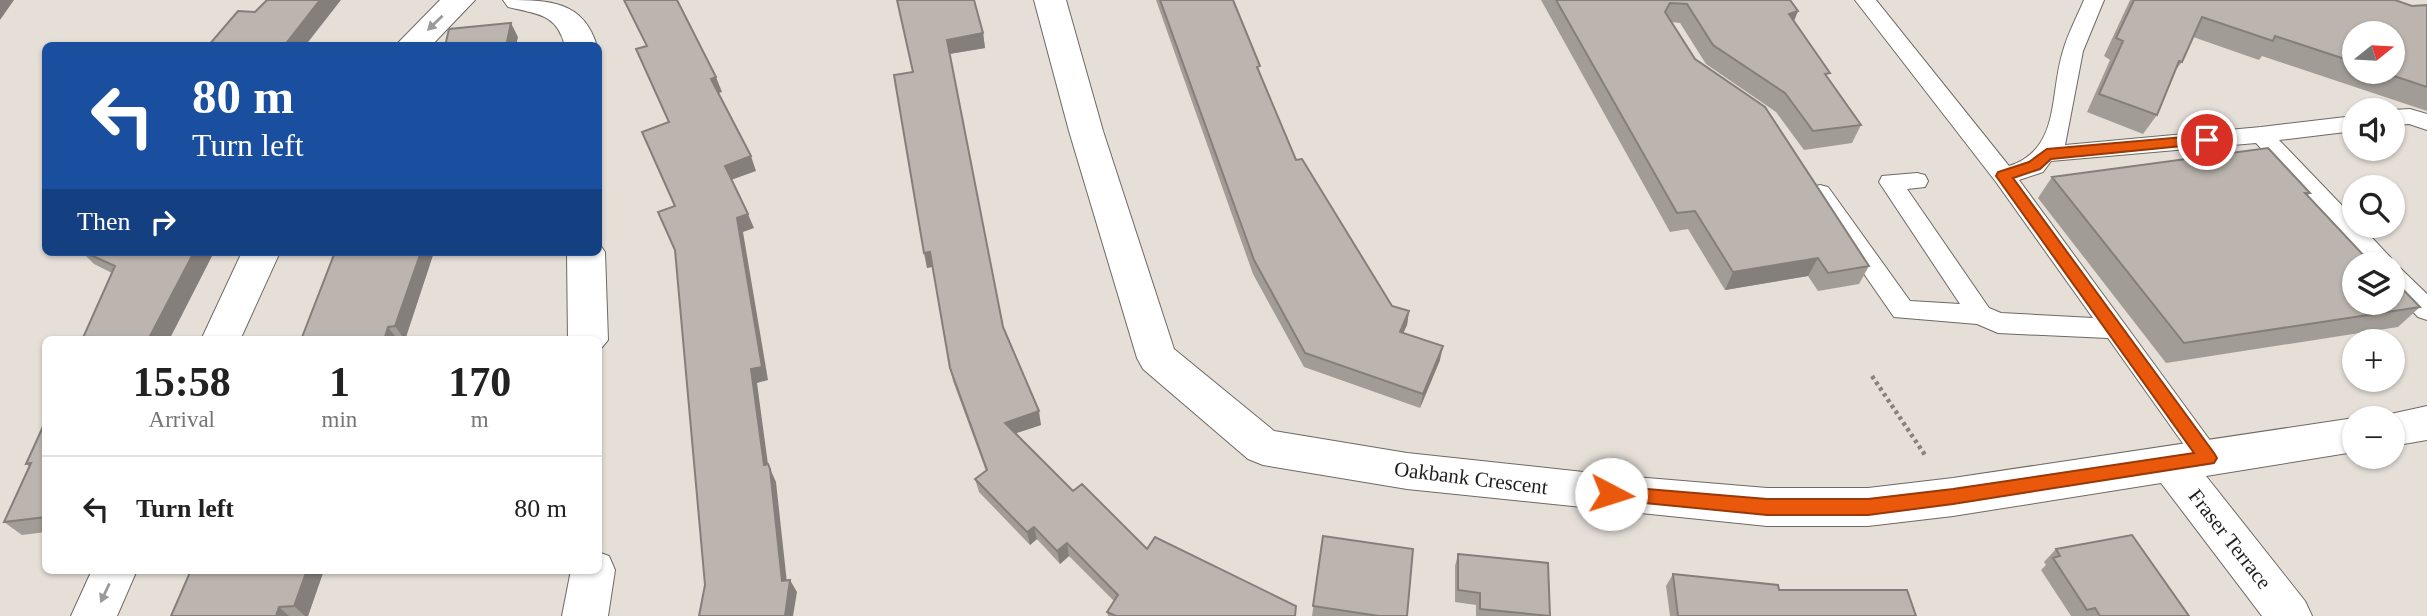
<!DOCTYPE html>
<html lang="en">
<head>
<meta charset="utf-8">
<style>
  :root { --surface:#fff; --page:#f2f2f2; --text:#222; --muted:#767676; --line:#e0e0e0 }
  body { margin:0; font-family:Georgia,serif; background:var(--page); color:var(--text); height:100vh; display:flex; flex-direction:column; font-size:26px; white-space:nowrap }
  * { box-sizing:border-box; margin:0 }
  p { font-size:23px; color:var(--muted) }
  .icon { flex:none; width:38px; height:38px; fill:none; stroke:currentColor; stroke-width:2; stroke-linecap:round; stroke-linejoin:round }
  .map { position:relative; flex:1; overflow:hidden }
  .sheet { position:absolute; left:42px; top:336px; width:560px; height:238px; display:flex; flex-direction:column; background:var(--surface); border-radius:10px; box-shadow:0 2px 5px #0004 }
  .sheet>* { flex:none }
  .top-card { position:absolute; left:42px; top:42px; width:560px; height:214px; border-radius:10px; box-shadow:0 2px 5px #0004; background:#1a4fa0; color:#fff; overflow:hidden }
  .needle { width:46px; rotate:72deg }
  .buttons { position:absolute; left:2342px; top:21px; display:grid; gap:14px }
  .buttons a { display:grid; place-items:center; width:63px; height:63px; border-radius:50%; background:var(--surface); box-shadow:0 2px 5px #0004; font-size:35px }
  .pin { position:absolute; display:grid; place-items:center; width:60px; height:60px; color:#fff; margin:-30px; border:4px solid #fff; border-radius:50%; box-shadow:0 2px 7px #0007 }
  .me { position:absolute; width:77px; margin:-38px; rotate:95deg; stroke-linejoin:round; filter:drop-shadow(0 0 5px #0008) }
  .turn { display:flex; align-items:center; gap:24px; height:147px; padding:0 35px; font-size:32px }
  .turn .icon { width:91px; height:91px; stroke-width:2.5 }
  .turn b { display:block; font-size:49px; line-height:60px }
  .then { display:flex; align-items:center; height:66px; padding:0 35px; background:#0003; gap:14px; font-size:26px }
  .eta { display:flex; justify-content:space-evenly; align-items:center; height:119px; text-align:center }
  .eta b { font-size:42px; font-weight:600; line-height:49px }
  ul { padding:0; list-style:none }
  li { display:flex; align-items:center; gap:21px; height:105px; padding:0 35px; border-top:2px solid var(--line) }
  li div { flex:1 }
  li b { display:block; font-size:26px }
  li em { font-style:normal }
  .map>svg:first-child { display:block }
</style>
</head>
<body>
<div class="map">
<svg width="2427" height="616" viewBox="0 0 2427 616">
  <rect width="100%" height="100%" fill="#e5dfd8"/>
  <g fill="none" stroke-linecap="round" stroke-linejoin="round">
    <defs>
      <path id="lane" d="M 1855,0 L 1876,0 L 2009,166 C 2061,149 2049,95 2063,51 C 2068,33 2077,17 2084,0 L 2104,0 L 2083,51 L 2065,145 L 2261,127 L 2354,116 L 2354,131 L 2279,140 L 2354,218 L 2354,226 L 2361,226 L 2391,258 L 2394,266 L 2400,268 L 2427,294 L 2427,320 L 2418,317 L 2392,290 L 2392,264 L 2369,264 L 2256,143 L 2051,161 L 2043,172 L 2019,180 L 2217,450 L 2221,458 L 2217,466 L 2208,469 L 2199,466 L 2108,338 L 1998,333 L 1977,324 L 1894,317 L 1812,199 L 1809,193 L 1812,187 L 1820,185 L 1828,187 L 1910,301 L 1960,304 L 1879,182 L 1882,176 L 1917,173 L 1925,175 L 1928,181 L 1925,187 L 1907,189 L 1989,308 L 2001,313 L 2093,318 L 1996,182 Z
        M 2410,109 L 2427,114 L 2427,130 L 2409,124 L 2392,125 L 2392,110 Z"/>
      <path id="street" d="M 440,0 L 475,0 L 431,46 L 395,46 Z
        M 503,0 C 549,0 583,0 597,46 L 565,46 C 557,13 536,14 508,7 Z
        M 1034,0 L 1066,0 L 1103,131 L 1174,349 L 1274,431 L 1407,453 L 1611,475 L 1767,488 L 1868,488 L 1953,478 L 2354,418 L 2354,452 L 2206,476 L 2305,601 L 2312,616 L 2262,616 L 2161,483 L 1953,516 L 1868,526 L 1767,526 L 1407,489 L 1263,465 L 1248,459 L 1143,369 L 1137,358 L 1069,131 Z
        M 598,242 L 605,252 L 608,340 L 598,352 L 598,340 L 568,340 L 567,252 L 598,252 Z
        M 242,252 L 280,252 L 240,340 L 201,340 Z
        M 2427,406 L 2427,440 L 2392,446 L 2392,418 L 2377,417 Z
        M 598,552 L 609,556 L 615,570 L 608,616 L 562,616 L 571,570 L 598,570 Z
        M 92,570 L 137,570 L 117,616 L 71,616 Z"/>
    </defs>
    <!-- lane casing -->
    <use href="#lane" stroke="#6e6963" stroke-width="2"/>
    <!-- street casing -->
    <use href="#street" stroke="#6e6963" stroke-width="2"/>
    <!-- path -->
    <path stroke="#87837e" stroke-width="4.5" stroke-dasharray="3.5 3.5" stroke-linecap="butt" d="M 1872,376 L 1925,455"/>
    <!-- lane -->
    <use href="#lane" fill="#fff" fill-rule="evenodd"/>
    <!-- street -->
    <use href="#street" fill="#fff" fill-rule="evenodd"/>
  </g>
  <!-- wall -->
  <path fill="#a29c96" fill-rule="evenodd" d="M 1156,0 L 1233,0 L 1260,73 L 1296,160 L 1392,306 L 1409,311 L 1407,325 L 1403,333 L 1440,360 L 1420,408 L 1304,367 L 1253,274 Z
    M 1541,0 L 1790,0 L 1798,11 L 1794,21 L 1828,78 L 1861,125 L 1852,143 L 1804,150 L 1776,112 L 1706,64 L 1680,23 L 1671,22 L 1695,59 L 1869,266 L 1859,284 L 1818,291 L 1808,276 L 1725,290 L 1688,229 L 1670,232 Z
    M 2130,0 L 2395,0 L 2412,6 L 2427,5 L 2427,111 L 2262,56 L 2259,60 L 2193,37 L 2182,62 L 2174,72 L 2157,115 L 2143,134 L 2087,112 L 2110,60 L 2104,56 ZM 2354,33 L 2392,72 L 2354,72 Z
    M 983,33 L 985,48 L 949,54 L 1003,327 L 1041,425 L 1016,433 L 1073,491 L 1147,549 L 1295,616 L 1108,616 L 1107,612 L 1114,601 L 1069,556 L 1060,564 L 1037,539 L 1030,545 L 979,492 L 975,479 L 986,471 L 953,381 L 950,368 L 933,267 L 927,268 L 913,72 Z
    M 2052,177 L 2310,193 L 2307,196 L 2368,260 L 2420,307 L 2398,327 L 2166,363 L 2038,198 Z
    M 82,252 L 214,252 L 169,340 L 82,340 L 112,273 L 94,264 Z
    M 335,252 L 434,252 L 405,340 L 301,340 Z
    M 46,420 L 46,532 L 22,535 L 4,522 L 30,467 L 26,464 Z
    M 1323,536 L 1407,616 L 1312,616 Z
    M 2056,549 L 2189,616 L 2071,616 L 2041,570 L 2046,565 L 2044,562 Z
    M 1458,554 L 1550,616 L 1476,616 L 1476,605 L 1455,602 L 1455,566 Z
    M 191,570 L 324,570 L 308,616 L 171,616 Z
    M 1673,574 L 1779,590 L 1916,616 L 1670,616 L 1666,586 Z"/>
  <!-- shaded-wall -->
  <path fill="#847f7a" d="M 0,0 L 14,0 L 0,20 Z
    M 320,0 L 341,0 L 305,46 L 284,46 Z
    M 1798,11 L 1790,30 L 1789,14 Z
    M 511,23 L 518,37 L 516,46 L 506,46 Z
    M 983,33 L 985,48 L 949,54 L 947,40 Z
    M 716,77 L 722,92 L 716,94 L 711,79 Z
    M 751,156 L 756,171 L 731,180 L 725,166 Z
    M 748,214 L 754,228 L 743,232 L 768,380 L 757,383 L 770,479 L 764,465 L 751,369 L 737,218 Z
    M 194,252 L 214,252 L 169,340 L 148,340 Z
    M 421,252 L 434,252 L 405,340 L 395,326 Z
    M 930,252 L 934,266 L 927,268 L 924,253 Z
    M 1818,258 L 1808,276 L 1725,290 L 1733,272 Z
    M 1409,311 L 1407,325 L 1397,346 L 1400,332 Z
    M 388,327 L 398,340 L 384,340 Z
    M 1443,346 L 1440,360 L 1420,408 L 1423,394 Z
    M 1039,411 L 1041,425 L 1008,436 L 1005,423 Z
    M 768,464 L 776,482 L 788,592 L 790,580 L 797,592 L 793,616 L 785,616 Z
    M 1034,527 L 1037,539 L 1030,545 L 1027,532 Z
    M 1067,543 L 1069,556 L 1060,564 L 1057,551 Z
    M 307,570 L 324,570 L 308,616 L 305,616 L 294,606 Z
    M 279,607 L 289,616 L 276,616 Z"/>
  <!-- building -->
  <path fill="#bcb5af" stroke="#847f7a" stroke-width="2" d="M 267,0 L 320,0 L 284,46 L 208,46 L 238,11 L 255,12 Z
    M 624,0 L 677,0 L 716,77 L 711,79 L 751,156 L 725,166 L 748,214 L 737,218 L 762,367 L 751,369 L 764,465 L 768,464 L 770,469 L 782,581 L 790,580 L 785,616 L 699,616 L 705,585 L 675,250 L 658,212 L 675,206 L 642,132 L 669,122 L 636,49 L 647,46 Z
    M 897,0 L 974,0 L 983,33 L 947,40 L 1003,327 L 1039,411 L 1005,423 L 1073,491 L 1082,484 L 1147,549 L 1155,537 L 1296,606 L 1295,616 L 1116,616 L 1107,612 L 1118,595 L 1067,543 L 1057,551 L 1034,527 L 1027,532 L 975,479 L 987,470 L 950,368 L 930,252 L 924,253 L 894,75 L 913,72 Z
    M 1160,0 L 1233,0 L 1260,66 L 1257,67 L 1296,160 L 1302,159 L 1392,306 L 1409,311 L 1400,332 L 1443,346 L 1423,394 L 1305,353 L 1254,260 Z
    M 1556,0 L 1790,0 L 1798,11 L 1789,14 L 1830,73 L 1825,74 L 1861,125 L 1813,131 L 1785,93 L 1713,45 L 1687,4 L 1670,3 L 1665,12 L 1695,59 L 1765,107 L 1869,266 L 1828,273 L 1818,258 L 1733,272 L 1695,211 L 1677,213 Z
    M 2134,0 L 2395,0 L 2412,6 L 2427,5 L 2427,87 L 2382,72 L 2392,72 L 2392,33 L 2354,33 L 2354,62 L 2275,36 L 2273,41 L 2202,17 L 2182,62 L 2179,61 L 2157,115 L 2099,94 L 2123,41 L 2116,38 Z
    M 511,23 L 506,46 L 445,46 L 449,29 Z
    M 2268,148 L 2310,193 L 2305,193 L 2368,260 L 2375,259 L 2380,264 L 2354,264 L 2354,303 L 2392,303 L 2392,278 L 2420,307 L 2184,343 L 2052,177 Z
    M 84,252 L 194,252 L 148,340 L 82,340 L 115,266 Z
    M 335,252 L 421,252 L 395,326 L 388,327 L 384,340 L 301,340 Z
    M 46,420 L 46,517 L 4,522 L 31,463 L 26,464 Z
    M 2132,535 L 2189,616 L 2100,616 L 2095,608 L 2087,610 L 2053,558 L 2060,556 L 2056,549 Z
    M 1323,536 L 1413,549 L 1407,616 L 1379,616 L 1313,606 Z
    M 1458,554 L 1548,563 L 1550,616 L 1480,609 L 1480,593 L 1458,590 Z
    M 191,570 L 307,570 L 294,606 L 279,607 L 276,616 L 171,616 Z
    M 1673,574 L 1778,585 L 1779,590 L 1907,590 L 1916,616 L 1678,616 Z"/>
  <!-- one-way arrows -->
  <defs><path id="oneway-solid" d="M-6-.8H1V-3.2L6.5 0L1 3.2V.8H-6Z" transform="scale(1.75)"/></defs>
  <g fill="#9b9a99">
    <use href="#oneway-solid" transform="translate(435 23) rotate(136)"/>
    <use href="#oneway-solid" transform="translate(105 593) rotate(115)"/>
  </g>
  <!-- route -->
  <path fill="#ea580c" stroke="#983908" stroke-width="2" d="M 2207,135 L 2212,136 L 2212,143 L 2051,159 L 2040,169 L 2013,178 L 2214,453 L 2217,458 L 2214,463 L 1953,504 L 1868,515 L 1767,515 L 1604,499 L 1602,494 L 1604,488 L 1611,486 L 1767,499 L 1868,499 L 1953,489 L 2194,453 L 1996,176 L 1998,172 L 2029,162 L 2047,149 Z"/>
  <g text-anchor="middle" stroke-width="5" stroke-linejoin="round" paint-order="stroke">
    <!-- street labels -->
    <g font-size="21" fill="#201e1c" stroke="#fff">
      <text transform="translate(1471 478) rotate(7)" y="7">Oakbank Crescent</text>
      <text transform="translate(2230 539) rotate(52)" y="7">Fraser Terrace</text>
    </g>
  </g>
</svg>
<div class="buttons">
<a><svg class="needle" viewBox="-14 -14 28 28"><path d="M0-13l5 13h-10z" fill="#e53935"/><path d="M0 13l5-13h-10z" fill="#767676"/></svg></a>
<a><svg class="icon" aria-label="sound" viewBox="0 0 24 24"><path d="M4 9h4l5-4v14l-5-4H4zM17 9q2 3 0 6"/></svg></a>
<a><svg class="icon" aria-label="search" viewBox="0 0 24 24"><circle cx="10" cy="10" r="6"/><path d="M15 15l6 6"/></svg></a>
<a><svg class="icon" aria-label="layers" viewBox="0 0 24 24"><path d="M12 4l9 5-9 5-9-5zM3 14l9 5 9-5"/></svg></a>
<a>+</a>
<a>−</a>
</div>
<div class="pin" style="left:2207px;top:140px;background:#d93025"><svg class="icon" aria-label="arrive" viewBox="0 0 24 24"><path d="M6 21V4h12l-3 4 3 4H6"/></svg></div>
<svg class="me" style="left:1611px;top:494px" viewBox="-20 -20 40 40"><circle r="19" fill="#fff"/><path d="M0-13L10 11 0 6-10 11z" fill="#ea580c"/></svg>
<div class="top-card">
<div class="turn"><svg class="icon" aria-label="left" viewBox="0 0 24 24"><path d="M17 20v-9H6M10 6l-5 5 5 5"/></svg><div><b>80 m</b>Turn left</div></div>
<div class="then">Then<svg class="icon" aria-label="right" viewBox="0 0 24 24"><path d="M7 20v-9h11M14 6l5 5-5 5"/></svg></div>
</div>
<section class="sheet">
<div class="eta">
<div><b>15:58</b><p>Arrival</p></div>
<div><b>1</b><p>min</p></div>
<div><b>170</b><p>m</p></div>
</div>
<ul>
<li><svg class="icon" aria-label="left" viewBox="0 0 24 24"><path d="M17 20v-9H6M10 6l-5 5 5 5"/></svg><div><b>Turn left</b></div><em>80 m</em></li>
</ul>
</section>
</div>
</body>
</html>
